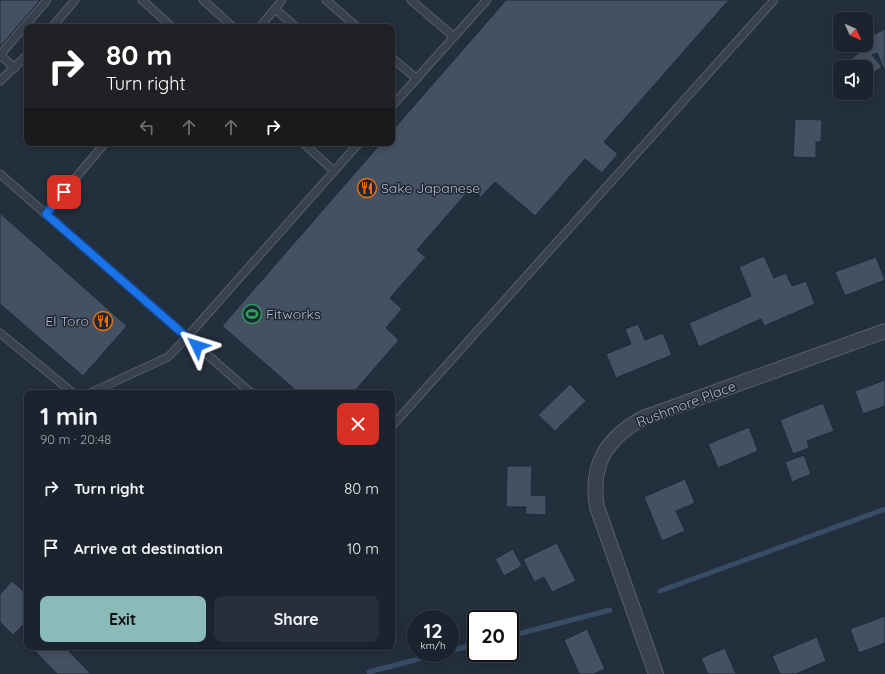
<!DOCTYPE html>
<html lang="en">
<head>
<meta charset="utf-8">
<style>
  :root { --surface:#1b232e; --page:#282f3a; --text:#f1f3f6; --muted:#a0a4aa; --line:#39404a; --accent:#8bbbb9 }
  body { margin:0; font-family:Quicksand,sans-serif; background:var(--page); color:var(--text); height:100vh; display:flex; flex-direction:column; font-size:15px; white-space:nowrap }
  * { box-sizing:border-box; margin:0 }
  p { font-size:13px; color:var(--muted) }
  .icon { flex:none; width:22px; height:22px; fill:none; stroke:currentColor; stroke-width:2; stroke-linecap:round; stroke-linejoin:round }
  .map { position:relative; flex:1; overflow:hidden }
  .side { position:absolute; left:24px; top:390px; width:371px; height:260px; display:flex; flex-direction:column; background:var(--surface); border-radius:8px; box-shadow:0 2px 10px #0003,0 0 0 1px var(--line) }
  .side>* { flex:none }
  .banner { position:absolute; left:24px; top:24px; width:371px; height:122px; border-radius:8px; box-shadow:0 2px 10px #0003,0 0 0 1px var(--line); background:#202124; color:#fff; overflow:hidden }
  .needle { width:26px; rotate:135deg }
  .fabs { position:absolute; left:833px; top:12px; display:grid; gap:8px }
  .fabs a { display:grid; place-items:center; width:40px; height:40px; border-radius:8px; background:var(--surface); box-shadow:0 2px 10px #0003,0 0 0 1px var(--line); font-size:20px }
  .speed { position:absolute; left:407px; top:610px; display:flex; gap:8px; font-size:20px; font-weight:700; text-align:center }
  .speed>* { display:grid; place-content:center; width:52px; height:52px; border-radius:50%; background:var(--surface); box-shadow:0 2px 10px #0003,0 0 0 1px var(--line); line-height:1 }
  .speed small { font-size:10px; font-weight:400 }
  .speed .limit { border:2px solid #111; border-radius:6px; background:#fff; color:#111 }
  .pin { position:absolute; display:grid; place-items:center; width:34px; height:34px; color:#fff; margin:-17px; border-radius:8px; box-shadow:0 2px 6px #0006 }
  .me { position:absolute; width:44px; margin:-22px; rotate:311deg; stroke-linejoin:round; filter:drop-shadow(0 0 3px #0008) }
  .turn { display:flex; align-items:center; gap:14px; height:84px; padding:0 16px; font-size:18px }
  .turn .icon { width:52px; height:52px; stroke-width:2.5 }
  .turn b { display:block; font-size:28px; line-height:34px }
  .lanes { display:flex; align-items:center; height:38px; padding:0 16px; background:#0003; justify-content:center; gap:20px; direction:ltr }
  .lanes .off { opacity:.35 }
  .round { display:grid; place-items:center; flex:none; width:42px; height:42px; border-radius:8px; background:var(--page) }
  .head { display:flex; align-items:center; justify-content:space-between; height:68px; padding:0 16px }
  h1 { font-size:24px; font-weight:700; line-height:30px }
  .cta { display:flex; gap:8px; margin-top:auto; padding:8px 16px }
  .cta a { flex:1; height:46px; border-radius:8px; background:var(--accent); color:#111; font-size:16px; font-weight:700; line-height:46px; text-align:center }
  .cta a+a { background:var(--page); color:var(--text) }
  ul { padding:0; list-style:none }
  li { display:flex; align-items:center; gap:12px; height:60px; padding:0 16px }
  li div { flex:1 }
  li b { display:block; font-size:15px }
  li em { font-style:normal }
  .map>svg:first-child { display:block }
</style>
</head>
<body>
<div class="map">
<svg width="885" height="674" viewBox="0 0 885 674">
  <rect width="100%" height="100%" fill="#242f3e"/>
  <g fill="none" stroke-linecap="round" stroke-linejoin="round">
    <!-- stream -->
    <path stroke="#394c67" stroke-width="5" d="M 660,591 L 885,509
      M 510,636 L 610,610
      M 450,651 L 476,644
      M 369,672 L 442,653"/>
  </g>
  <!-- building -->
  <path fill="#455162" stroke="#1f2835" d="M 0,0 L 40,0 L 0,47 Z
    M 506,0 L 729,0 L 604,142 L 618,154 L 602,173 L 585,159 L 535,216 L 495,182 L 481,197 L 471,188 L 417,250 L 426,257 L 390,298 L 402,309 L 386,328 L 399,340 L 353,393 L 299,393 L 222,326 L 381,143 L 392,143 L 392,131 Z
    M 885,29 L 885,72 L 877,53 L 872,55 L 882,67 L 866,78 L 866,67 L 841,67 L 872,42 L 869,37 Z
    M 795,119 L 822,120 L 821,142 L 816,142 L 816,158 L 793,157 Z
    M 0,213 L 127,326 L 83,376 L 0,304 Z
    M 764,256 L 774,278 L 786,273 L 792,286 L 806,281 L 815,304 L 764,326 L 761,319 L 699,347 L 689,323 L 751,296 L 739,267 Z
    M 876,257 L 885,280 L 845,296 L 835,272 Z
    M 638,324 L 645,340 L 663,333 L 672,355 L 616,378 L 606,354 L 631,344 L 625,329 Z
    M 885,380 L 885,406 L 863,414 L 855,391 Z
    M 570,384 L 586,401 L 555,431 L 538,415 Z
    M 823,403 L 834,431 L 807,441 L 809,448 L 793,454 L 780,420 Z
    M 749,427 L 758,451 L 718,468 L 708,444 Z
    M 804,455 L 811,474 L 792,482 L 785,462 Z
    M 507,466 L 532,466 L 531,495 L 546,496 L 546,515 L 525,514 L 526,507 L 506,507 Z
    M 685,479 L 695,503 L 676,511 L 685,531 L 662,541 L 644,497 Z
    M 557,543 L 576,581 L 552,592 L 544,577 L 534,582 L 523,559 Z
    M 513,549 L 522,566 L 504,576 L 495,559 Z
    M 12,581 L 27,594 L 27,621 L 13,635 L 0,622 L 0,594 Z
    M 885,616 L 885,643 L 859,653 L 850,629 Z
    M 587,629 L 605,669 L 594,674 L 579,674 L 564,640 Z
    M 817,637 L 826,661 L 796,674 L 780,674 L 772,656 Z
    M 31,647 L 65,647 L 91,674 L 57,674 Z
    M 725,648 L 736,674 L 708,674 L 701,658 Z"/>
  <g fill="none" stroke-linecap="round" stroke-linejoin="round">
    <defs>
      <path id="lane" d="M 142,0 L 172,27
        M 203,0 L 233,27
        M 326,0 L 357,27
        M 411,0 L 454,37
        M 275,9 L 296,27
        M 52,27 L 75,0
        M 260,27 L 282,0
        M 0,55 L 47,0
        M 0,55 L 15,68
        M 392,58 L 417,79
        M 0,81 L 27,55
        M 392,106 L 487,0
        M 303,143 L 334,171
        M 0,174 L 187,337 L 168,357 L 90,393
        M 45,214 L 105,143
        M 0,333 L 73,393
        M 251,393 L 187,337 L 359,143
        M 392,426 L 774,0"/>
      <path id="street" d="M 656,674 L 597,507 C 590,464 606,439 643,418 L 885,331"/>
    </defs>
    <!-- lane casing -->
    <use href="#lane" stroke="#565f6c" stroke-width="9"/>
    <!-- street casing -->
    <use href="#street" stroke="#565f6c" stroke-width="16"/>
    <!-- lane -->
    <use href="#lane" stroke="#38414e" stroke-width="7"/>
    <!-- street -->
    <use href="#street" stroke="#38414e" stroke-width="14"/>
  </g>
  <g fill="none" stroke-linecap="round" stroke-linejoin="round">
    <defs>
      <path id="route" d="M 64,192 L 46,214 L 197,346"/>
    </defs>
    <!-- route casing -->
    <use href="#route" stroke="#114b97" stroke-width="10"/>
    <!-- route -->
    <use href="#route" stroke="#1a73e8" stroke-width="7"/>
  </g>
  <!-- icons -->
  <defs>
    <symbol id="restaurant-ring" viewBox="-11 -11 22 22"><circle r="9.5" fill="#1d2633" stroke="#e8710a" stroke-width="1.5"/><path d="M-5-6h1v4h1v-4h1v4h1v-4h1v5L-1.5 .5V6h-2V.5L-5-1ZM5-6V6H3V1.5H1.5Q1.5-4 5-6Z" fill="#e8710a"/></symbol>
    <symbol id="stadium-ring" viewBox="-11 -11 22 22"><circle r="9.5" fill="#1d2633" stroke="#2e9e5b" stroke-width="1.5"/><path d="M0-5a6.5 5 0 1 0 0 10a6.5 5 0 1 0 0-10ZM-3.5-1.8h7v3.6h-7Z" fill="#2e9e5b"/></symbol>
  </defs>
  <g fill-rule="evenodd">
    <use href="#restaurant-ring" x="356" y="177" width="22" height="22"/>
    <use href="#stadium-ring" x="241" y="303" width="22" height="22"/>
    <use href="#restaurant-ring" x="92" y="310" width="22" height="22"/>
  </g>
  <g text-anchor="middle" stroke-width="3" stroke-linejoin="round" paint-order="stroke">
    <!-- poi labels -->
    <g font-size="14" fill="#b4bcc9" stroke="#1d2633" text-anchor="start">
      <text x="381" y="193">Sake Japanese</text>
      <text x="266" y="319">Fitworks</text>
      <text x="89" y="326" text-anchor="end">El Toro</text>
    </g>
    <!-- street labels -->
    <g font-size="14" fill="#b4bcc9" stroke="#1d2633">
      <text transform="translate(686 404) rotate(-21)" y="5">Rushmore Place</text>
    </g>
  </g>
</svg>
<div class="fabs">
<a><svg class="needle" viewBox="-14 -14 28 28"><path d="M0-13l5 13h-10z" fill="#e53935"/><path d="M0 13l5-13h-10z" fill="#a0a4aa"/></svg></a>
<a><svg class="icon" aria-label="sound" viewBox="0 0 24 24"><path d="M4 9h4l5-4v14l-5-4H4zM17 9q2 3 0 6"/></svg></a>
</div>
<div class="speed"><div>12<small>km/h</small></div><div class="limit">20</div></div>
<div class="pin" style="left:64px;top:192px;background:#d93025"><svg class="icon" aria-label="arrive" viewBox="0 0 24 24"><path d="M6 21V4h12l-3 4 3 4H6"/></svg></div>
<svg class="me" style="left:197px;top:346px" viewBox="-20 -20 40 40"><path d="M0-17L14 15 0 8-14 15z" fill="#1a73e8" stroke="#fff" stroke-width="4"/></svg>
<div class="banner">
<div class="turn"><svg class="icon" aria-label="right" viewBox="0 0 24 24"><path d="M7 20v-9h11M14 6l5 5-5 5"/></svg><div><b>80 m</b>Turn right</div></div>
<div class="lanes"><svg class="icon off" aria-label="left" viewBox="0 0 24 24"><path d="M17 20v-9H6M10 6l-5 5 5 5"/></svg><svg class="icon off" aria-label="ahead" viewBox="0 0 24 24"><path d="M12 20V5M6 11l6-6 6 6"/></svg><svg class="icon off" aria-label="ahead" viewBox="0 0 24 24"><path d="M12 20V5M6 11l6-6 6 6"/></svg><svg class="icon" aria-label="right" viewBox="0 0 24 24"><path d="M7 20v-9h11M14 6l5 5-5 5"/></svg></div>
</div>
<section class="side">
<div class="head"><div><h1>1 min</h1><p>90 m · 20:48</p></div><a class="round" style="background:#d93025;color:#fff"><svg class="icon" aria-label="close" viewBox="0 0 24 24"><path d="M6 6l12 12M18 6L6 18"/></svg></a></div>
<ul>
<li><svg class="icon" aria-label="right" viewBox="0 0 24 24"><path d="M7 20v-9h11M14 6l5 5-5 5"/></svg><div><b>Turn right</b></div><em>80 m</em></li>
<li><svg class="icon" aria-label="arrive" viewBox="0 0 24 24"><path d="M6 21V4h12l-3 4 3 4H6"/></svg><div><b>Arrive at destination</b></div><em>10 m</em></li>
</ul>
<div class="cta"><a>Exit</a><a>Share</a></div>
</section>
</div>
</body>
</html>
